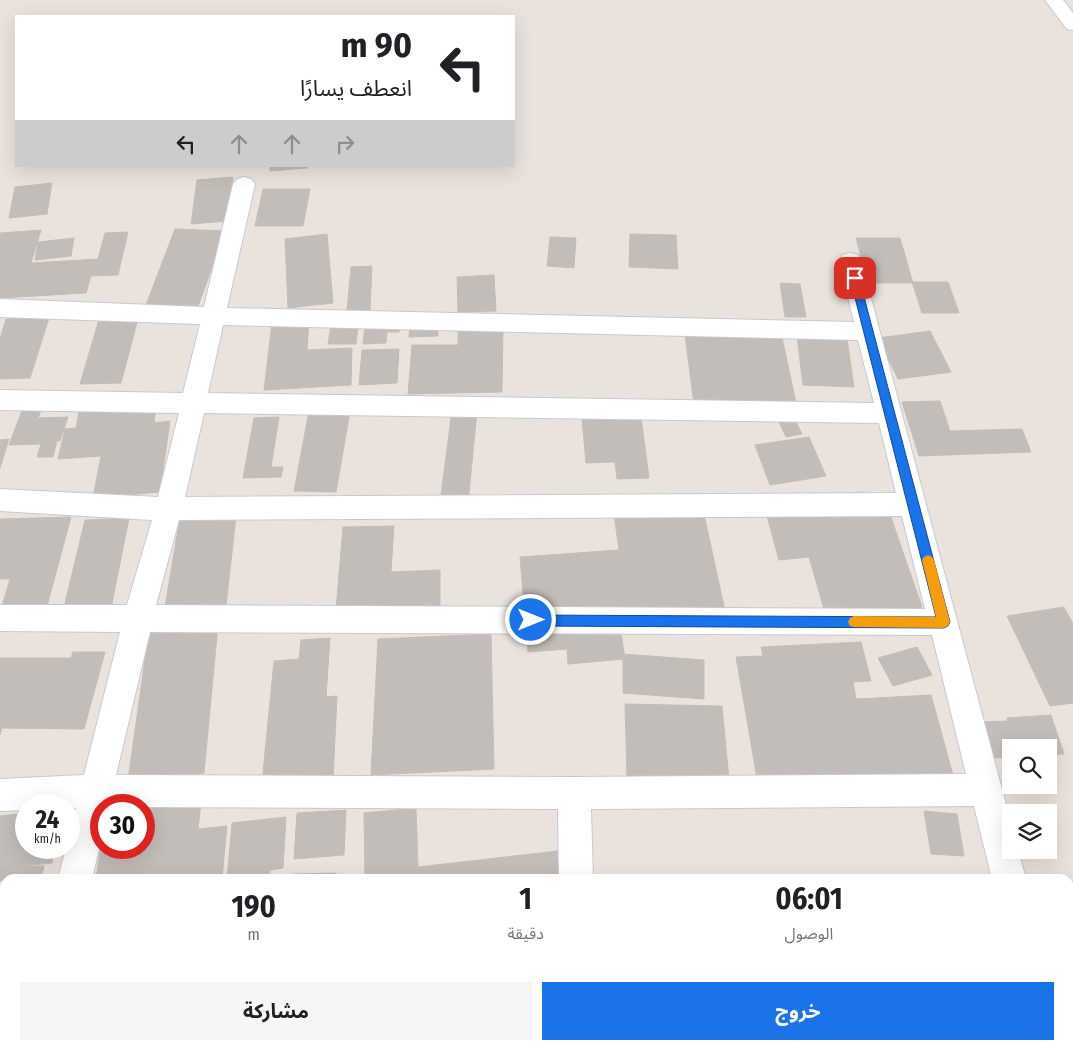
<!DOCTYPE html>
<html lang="ar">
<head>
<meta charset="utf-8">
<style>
  :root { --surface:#fff; --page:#f6f6f6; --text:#202124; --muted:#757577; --accent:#1a73e8 }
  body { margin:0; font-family:"Fira Sans Condensed","Noto Sans Arabic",sans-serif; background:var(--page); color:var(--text); direction:rtl; height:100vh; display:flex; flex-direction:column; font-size:19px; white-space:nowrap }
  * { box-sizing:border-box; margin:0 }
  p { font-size:16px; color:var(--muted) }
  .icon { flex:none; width:28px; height:28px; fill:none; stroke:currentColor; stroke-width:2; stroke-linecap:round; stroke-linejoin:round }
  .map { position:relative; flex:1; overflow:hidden; direction:ltr }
  .drawer { position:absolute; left:0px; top:874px; width:1074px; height:176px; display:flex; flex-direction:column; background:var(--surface); border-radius:15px 15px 0 0; box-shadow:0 5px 20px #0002; direction:rtl }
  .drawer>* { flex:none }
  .top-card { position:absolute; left:15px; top:15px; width:500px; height:152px; border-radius:0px; box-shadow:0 5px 20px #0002; direction:rtl; background:#fff; color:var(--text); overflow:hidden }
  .tools { position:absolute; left:1002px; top:739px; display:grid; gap:10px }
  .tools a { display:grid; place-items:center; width:55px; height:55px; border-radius:0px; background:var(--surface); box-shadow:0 5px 20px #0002; font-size:25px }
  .speed { position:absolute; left:15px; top:794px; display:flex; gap:10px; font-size:25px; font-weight:700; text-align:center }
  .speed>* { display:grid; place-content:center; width:65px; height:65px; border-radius:50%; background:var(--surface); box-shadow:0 5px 20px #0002; line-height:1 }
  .speed small { font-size:12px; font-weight:400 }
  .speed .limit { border:8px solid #d22; background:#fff; color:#111 }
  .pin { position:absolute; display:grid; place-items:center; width:42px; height:42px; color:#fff; margin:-21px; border-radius:10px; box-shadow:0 2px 8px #0006 }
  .me { position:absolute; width:55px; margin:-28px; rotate:90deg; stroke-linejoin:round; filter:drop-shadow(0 0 4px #0008) }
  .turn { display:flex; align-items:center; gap:18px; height:105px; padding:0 20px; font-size:22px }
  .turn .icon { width:65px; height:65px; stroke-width:2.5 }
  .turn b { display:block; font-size:35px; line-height:42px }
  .lanes { display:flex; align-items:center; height:48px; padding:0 20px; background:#0003; justify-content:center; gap:25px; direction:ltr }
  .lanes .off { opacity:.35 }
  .eta { display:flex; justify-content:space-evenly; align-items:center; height:85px; text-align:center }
  .eta b { font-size:30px; font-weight:700; line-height:35px }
  .cta { display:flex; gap:10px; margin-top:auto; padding:10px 20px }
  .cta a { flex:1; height:58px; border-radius:0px; background:var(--accent); color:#fff; font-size:20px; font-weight:700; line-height:58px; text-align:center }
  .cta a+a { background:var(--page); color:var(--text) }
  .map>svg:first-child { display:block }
</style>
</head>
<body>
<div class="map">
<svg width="1073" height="1049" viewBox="0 0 1073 1049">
  <rect width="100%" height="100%" fill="#eae2dd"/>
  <!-- building -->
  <path fill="#c3bdb9" stroke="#c5bdb7" d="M 270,166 L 308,166 L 308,168 L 270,171 Z
    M 233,177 L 227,221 L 191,224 L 197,180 Z
    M 52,183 L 47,214 L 9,218 L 15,187 Z
    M 263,189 L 310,189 L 303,226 L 255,226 Z
    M 175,229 L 225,231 L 196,312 L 146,305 Z
    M 41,230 L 31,263 L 98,259 L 105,233 L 128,232 L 118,275 L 91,276 L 86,293 L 0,298 L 0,233 Z
    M 327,234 L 333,303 L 288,308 L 285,239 Z
    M 630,234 L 676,235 L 678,269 L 629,267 Z
    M 550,237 L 576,238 L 574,268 L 547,266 Z
    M 74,238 L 71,256 L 35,260 L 38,242 Z
    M 856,238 L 900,238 L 913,283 L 868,283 Z
    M 372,266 L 370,310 L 347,311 L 351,267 Z
    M 494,275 L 496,311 L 458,312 L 457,277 Z
    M 912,282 L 948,282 L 959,313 L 922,313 Z
    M 780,283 L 800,284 L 806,317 L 785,317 Z
    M 139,315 L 121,383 L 80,384 L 100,316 Z
    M 49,318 L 30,378 L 0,379 L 0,339 L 6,319 Z
    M 309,321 L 307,350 L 352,348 L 351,385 L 264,390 L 272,323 Z
    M 331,325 L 358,325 L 356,344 L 328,344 Z
    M 400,325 L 399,332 L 387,332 L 386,343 L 363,344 L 365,326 Z
    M 410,326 L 438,326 L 438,336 L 409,337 Z
    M 458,328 L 503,328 L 502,392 L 408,394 L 412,345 L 458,345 Z
    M 930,331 L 951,372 L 898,379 L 878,338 Z
    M 781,333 L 797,407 L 694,404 L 685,335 Z
    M 797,336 L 847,339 L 854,387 L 803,385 Z
    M 399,349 L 397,383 L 359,385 L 362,350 Z
    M 940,401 L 950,431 L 1022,429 L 1031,452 L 919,456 L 902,402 Z
    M 24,405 L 43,405 L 38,418 L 68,417 L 60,441 L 57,441 L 53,457 L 37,457 L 41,444 L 9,445 Z
    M 156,406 L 154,423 L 170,421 L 160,492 L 93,498 L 101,456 L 58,459 L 65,429 L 76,428 L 79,411 Z
    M 310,406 L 351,406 L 336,492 L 294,491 Z
    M 452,410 L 477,411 L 468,503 L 440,503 Z
    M 279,417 L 271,467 L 283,467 L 281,477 L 243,478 L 254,418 Z
    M 641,417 L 649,478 L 617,479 L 615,462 L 586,463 L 582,419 Z
    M 794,418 L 802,434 L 786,437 L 779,422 Z
    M 809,437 L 826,476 L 770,485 L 755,445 Z
    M 9,439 L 0,468 L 0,440 Z
    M 863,492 L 868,505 L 886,503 L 922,607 L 826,616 L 809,557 L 779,560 L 767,516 L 843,494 Z
    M 702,505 L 725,611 L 619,619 L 625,659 L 568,664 L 567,649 L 528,652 L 520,557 L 619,550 L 613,508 Z
    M 237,508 L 225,615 L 163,619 L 181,511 Z
    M 71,517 L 43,621 L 0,623 L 0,613 L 10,579 L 0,579 L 0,519 Z
    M 129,518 L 109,618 L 61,620 L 85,520 Z
    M 394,526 L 391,572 L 440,570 L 440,618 L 335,622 L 343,527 Z
    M 1064,607 L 1073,624 L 1073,703 L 1050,706 L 1007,616 Z
    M 218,625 L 204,773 L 128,780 L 149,631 Z
    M 491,634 L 494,769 L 371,775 L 378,639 Z
    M 330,638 L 326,697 L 337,696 L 333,779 L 262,783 L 274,661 L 299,659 L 301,640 Z
    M 861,642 L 871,681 L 853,682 L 856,699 L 931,695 L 953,775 L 758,784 L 736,657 L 763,656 L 761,647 Z
    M 917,647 L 932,675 L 893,686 L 878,658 Z
    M 73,652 L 105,652 L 84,729 L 2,728 L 0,735 L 0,658 L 71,658 Z
    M 623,654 L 704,660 L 704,699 L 623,693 Z
    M 625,704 L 722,706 L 729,779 L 627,777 Z
    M 1051,715 L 1064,754 L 1049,755 L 1049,748 L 1011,748 L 1011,757 L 993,758 L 982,722 L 1008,721 L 1007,718 Z
    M 201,802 L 198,829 L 227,826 L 222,879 L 96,879 L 101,846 L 101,848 L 144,848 L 144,807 Z
    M 416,808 L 418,867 L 557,851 L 560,879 L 365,879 L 364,813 Z
    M 346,810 L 344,855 L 294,859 L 297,813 Z
    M 924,811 L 957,814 L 964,856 L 931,854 Z
    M 26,813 L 26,848 L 54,848 L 52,863 L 0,868 L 0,816 Z
    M 286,817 L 283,868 L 270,870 L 269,879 L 227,879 L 232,823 Z
    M 44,866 L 41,879 L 5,879 L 5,880 L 0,881 L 0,867 Z
    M 336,873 L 336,879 L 294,879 L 294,874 Z
    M 0,996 L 5,996 L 5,1023 L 0,1046 Z
    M 1073,998 L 1073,1049 L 1071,1049 L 1069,1044 L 1069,999 Z
    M 127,1045 L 201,1045 L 200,1049 L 126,1049 Z
    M 209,1045 L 258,1045 L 258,1049 L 209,1049 Z
    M 339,1045 L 406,1045 L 406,1049 L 339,1049 Z
    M 907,1045 L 957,1045 L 957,1048 Z"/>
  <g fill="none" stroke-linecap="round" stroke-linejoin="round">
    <defs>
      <path id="minor" d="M 1045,0 L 1063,0 L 1073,13 L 1073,30 L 1067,29 Z
        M 244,177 L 251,179 L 255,184 L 227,308 L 854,322 L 839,261 L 842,255 L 850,253 L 858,255 L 861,261 L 1011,823 L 1011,850 L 1018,850 L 1026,879 L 992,879 L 974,806 L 591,809 L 593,879 L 559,879 L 558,809 L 144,807 L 144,805 L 101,805 L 101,840 L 92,879 L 58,879 L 66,848 L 69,848 L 69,836 L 76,808 L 69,808 L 69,805 L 26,805 L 26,810 L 0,811 L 0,779 L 84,775 L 120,632 L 0,631 L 0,605 L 127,605 L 152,520 L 0,511 L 0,489 L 158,497 L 179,413 L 0,410 L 0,390 L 183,393 L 200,324 L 0,317 L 0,299 L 204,307 L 233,184 L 237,179 ZM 223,325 L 858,340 L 874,403 L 208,393 ZM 204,413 L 879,423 L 896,493 L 185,497 ZM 902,516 L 925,609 L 156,605 L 179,520 ZM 150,632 L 932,635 L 966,774 L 574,777 L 116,775 Z
        M 0,944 L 5,944 L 5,980 L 0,980 Z
        M 1069,1043 L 1071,1049 L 1033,1049 L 1032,1045 L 1069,1045 Z
        M 15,1045 L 53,1045 L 52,1049 L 14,1049 Z
        M 561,1045 L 599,1045 L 599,1049 L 561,1049 Z"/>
    </defs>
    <!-- minor casing -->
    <use href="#minor" stroke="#c5cad2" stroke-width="2"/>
    <!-- minor -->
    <use href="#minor" fill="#fff" fill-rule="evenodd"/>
  </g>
  <!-- route -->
  <path fill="#1a73e8" stroke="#114b97" d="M 855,275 L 859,278 L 950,622 L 948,626 L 944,628 L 531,626 L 527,624 L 525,620 L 527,616 L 531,615 L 936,617 L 850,278 Z"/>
  <!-- slow -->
  <path fill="#f59e0b" d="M 928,555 L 932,557 L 934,560 L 950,622 L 948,626 L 944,628 L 854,627 L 850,626 L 848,622 L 850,618 L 854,616 L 936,617 L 922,560 L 924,557 Z"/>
</svg>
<div class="tools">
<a><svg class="icon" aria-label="search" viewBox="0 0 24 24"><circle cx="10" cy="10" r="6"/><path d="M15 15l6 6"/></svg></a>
<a><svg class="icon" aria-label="layers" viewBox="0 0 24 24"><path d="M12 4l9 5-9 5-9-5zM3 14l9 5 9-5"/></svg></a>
</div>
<div class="speed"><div>24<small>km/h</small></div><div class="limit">30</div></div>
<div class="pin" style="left:855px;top:278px;background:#d93025"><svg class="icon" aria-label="arrive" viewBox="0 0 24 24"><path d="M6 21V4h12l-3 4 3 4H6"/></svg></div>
<svg class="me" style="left:531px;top:620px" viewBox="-20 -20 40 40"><circle r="17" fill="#1a73e8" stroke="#fff" stroke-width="3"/><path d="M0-11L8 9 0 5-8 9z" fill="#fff"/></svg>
<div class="top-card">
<div class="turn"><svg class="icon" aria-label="left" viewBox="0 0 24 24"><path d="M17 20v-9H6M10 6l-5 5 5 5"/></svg><div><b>90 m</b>انعطف يسارًا</div></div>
<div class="lanes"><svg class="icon" aria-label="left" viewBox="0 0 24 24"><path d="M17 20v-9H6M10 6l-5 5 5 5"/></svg><svg class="icon off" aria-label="ahead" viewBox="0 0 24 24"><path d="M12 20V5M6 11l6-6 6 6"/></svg><svg class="icon off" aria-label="ahead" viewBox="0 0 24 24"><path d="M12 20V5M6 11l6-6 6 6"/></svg><svg class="icon off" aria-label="right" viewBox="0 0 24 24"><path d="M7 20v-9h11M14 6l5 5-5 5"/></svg></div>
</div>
<section class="drawer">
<div class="eta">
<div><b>06:01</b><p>الوصول</p></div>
<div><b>1</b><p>دقيقة</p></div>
<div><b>190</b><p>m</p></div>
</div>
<div class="cta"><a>خروج</a><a>مشاركة</a></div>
</section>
</div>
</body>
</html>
